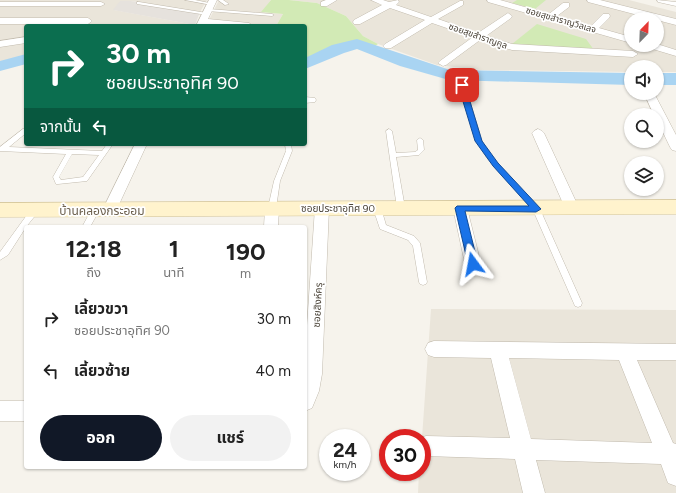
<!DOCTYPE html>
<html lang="th">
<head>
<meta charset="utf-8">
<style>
  :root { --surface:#fff; --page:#f2f2f2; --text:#222; --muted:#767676; --accent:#111827 }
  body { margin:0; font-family:Figtree,"Noto Sans Thai",sans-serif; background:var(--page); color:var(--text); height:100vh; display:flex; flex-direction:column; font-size:15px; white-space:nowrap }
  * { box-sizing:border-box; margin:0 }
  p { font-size:13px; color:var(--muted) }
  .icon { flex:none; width:22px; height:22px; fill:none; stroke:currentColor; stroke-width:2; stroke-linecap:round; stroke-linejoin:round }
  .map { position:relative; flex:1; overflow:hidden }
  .panel { position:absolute; left:24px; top:225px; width:283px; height:244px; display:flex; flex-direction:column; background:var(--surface); border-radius:4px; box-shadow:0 1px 3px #0004 }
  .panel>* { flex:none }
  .guide { position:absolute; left:24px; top:24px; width:283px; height:122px; border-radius:4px; box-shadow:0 1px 3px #0004; background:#0b6e4f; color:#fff; overflow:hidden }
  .needle { width:26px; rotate:23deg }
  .fabs { position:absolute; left:624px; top:12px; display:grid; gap:8px }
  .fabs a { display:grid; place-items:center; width:40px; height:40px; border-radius:50%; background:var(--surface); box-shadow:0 1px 3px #0004; font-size:20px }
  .speed { position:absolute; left:319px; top:429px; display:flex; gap:8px; font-size:20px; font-weight:700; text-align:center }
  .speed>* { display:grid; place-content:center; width:52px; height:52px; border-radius:50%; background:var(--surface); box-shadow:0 1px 3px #0004; line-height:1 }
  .speed small { font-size:10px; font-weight:400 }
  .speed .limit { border:6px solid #d22; background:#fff; color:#111 }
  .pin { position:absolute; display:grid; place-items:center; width:34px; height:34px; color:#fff; margin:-17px; border-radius:8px; box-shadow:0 2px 6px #0006 }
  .me { position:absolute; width:44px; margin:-22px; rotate:347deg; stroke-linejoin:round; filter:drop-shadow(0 0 3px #0008) }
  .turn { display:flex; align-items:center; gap:14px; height:84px; padding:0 16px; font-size:18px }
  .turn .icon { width:52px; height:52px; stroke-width:2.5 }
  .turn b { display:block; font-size:28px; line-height:34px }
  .then { display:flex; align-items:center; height:38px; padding:0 16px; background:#0003; gap:8px; font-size:15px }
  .eta { display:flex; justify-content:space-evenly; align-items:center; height:68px; text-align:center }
  .eta b { font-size:24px; font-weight:700; line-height:28px }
  .primary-button { display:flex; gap:8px; margin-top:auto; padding:8px 16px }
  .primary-button a { flex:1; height:46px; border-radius:24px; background:var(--accent); color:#fff; font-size:16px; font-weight:700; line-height:46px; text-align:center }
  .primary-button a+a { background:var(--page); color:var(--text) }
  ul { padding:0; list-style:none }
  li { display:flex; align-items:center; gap:12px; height:52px; padding:0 16px }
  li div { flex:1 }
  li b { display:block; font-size:15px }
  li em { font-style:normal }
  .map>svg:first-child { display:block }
</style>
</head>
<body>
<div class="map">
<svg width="676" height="493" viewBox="0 0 676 493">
  <rect width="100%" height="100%" fill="#f6f3ec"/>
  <!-- residential -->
  <path fill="#eae5da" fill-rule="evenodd" d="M 0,0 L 207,0 L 200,12 L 131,1 L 114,10 L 195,25 L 194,26 L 26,26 L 26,56 L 0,63 Z
    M 219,0 L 271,0 L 262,12 L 283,14 L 276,26 L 206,26 Z
    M 289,0 L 629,0 L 676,12 L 676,72 L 657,72 L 657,67 L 631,67 L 631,72 L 481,70 L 437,65 L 378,44 L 363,36 L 346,16 L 317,3 ZM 631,19 L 657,19 L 657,45 L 631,45 Z
    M 431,309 L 676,310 L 676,493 L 418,493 L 419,472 L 422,472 L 422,438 Z"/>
  <!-- industrial -->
  <path fill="#e6e2dd" d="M 120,1 L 131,1 L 200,12 L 195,25 L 113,10 Z"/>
  <!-- green -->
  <path fill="#d2eab5" d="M 271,0 L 289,0 L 317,3 L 346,16 L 363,36 L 378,44 L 375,46 C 358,42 342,41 325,49 C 318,53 313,57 305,59 L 305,26 L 276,26 L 283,14 L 261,12 Z
    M 517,0 L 546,0 L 535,9 L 512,3 Z
    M 537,24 L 586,39 L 594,50 L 512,44 Z"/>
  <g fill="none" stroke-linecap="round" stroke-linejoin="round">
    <!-- river -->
    <path fill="#a9d4f2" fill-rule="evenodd" d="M 357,39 L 450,70 L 631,73 L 631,85 L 449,80 L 400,66 L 357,49 L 344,53 L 305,69 L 305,58 L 332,45 Z
      M 26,54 L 26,64 L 0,71 L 0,61 Z
      M 657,73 L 676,73 L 676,85 L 657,85 Z"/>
    <defs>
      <path id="lane" d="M 185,0 L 195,0 L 214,4 L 212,5 Z
        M 218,0 L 223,0 L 229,4 L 225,5 Z
        M 139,2 L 207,13 L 209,14 L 207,15 L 137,4 L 137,2 Z
        M 209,9 L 272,14 L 274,15 L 272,16 L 207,11 L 207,10 Z
        M 462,83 L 465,85 L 482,141 L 491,156 L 539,207 L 582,303 L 581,306 L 578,307 L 575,306 L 533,210 L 487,158 L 476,141 L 459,85 Z
        M 23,129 L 26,129 L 26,133 L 9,147 L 102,151 L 107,144 L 113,144 L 87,181 L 58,184 L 56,184 L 53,177 L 66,154 L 0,151 L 0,147 ZM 72,154 L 99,155 L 83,177 L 61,180 L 59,177 Z
        M 389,129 L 392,131 L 396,153 L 415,152 L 418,150 L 417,140 L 420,138 L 423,140 L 424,150 L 419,155 L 396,157 L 405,208 L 401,211 L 397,208 L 386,131 Z
        M 285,144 L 291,144 L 292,151 L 280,181 L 276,208 L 272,211 L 268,208 L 274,181 L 286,151 Z
        M 377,205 L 381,208 L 386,225 L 414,236 L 420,243 L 427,282 L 426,284 L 423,285 L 420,284 L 419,282 L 413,246 L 408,240 L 380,229 L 373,208 Z
        M 96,206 L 100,209 L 90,227 L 82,227 L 93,207 Z
        M 35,207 L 38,208 L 39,210 L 38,212 L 26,227 L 8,255 L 0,260 L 0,252 L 32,208 Z"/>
      <path id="street" d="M 209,0 L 217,0 L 208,19 L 249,23 L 253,26 L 225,26 L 205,24 L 204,26 L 196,26 Z
        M 326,0 L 337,0 L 327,6 L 321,6 L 321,2 Z
        M 371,0 L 383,0 L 389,2 L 398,0 L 399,2 L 396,5 L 431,17 L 460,1 L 463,1 L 463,5 L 438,19 L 478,33 L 508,13 L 512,16 L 511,18 L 486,36 L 512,44 L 633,51 L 638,54 L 633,57 L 512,50 L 480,40 L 446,65 L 443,66 L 438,63 L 440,61 L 473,37 L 432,23 L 391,48 L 385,48 L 383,46 L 385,44 L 425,20 L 390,8 L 360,24 L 354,24 L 353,22 L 354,20 L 382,5 Z
        M 487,0 L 500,0 L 549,14 L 563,3 L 569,3 L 569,7 L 557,16 L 591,26 L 603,14 L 609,14 L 610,16 L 609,18 L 599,28 L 631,37 L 631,43 L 488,2 Z
        M 587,0 L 600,0 L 676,19 L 676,25 L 588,2 Z
        M 657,0 L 676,2 L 676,6 L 658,2 Z
        M 0,2 L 101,2 L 105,4 L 101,6 L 0,6 Z
        M 0,18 L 88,18 L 92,21 L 88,24 L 0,24 Z
        M 26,37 L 26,43 L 0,47 L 0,41 Z
        M 657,44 L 676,50 L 676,56 L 646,47 L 644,45 Z
        M 644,93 L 654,93 L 676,135 L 676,151 L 672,150 L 670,147 L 657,120 L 657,115 L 654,115 Z
        M 305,97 L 315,98 L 316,100 L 315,102 L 305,103 Z
        M 538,129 L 542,131 L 544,133 L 579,208 L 577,211 L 572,213 L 567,211 L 565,208 L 532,133 L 534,131 Z
        M 135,144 L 147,144 L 115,213 L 110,214 L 105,213 L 103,209 Z
        M 272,203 L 277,205 L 279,208 L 278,227 L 264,227 L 265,208 L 267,205 Z
        M 322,203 L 327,205 L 329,208 L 322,374 L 319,391 L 312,408 L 305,411 L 305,355 L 315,208 L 317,205 Z
        M 460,203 L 465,205 L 467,208 L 481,264 L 478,268 L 473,270 L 468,268 L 465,264 L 453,208 L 455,205 Z
        M 434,341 L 676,344 L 676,360 L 637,360 L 673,443 L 676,444 L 676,486 L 668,483 L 661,464 L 536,460 L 545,493 L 523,493 L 515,459 L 426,456 L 422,455 L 422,438 L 420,438 L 426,436 L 510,438 L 491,358 L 434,357 L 428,355 L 425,349 L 428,343 ZM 509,358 L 619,360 L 652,443 L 531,439 Z
        M 0,401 L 26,401 L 26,421 L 0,421 Z"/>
      <path id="secondary" d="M 676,200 L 676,214 L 0,217 L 0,203 Z"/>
    </defs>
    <!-- lane casing -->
    <use href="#lane" stroke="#c2bbae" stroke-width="1"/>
    <!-- street casing -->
    <use href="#street" stroke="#c2bbae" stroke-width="1"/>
    <!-- secondary casing -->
    <use href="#secondary" stroke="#d6c79b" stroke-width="1"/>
    <!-- lane -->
    <use href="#lane" fill="#fff" fill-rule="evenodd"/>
    <!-- street -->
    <use href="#street" fill="#fff" fill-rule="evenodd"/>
    <!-- secondary -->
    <use href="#secondary" fill="#fff3cd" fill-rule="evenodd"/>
  </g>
  <!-- route -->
  <path fill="#1a73e8" stroke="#114b97" d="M 459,84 L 465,85 L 482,141 L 498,163 L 541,209 L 536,212 L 465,211 L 478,264 L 476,267 L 469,267 L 468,264 L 455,208 L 457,206 L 529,206 L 493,166 L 475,141 L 458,85 Z"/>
  <g text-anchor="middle" stroke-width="3.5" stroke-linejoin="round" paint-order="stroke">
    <!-- far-street labels -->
    <g font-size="9" fill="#4b4439" stroke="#fff">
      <text transform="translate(561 20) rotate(16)" y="3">ซอยสุขสำราญวิลเลจ</text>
      <text transform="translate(478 36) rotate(19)" y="3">ซอยสุขสำราญคูล</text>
    </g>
    <!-- street labels -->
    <g font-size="10" fill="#4b4439" stroke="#fff">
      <text x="338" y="212">ซอยประชาอุทิศ 90</text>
      <text transform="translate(317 305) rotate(-87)" y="4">ซอยสิงห์ครุ</text>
    </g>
    <!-- quarter labels -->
    <g font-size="12" fill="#6e6250" stroke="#fff">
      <text x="102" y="215">บ้านคลองกระออม</text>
    </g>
  </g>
</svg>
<div class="fabs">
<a><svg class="needle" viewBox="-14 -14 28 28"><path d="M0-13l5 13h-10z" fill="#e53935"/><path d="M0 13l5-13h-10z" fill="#767676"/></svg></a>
<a><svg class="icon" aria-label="sound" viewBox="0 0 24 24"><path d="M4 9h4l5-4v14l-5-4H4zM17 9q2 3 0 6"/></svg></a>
<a><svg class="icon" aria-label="search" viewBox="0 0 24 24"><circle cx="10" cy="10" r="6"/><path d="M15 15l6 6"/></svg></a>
<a><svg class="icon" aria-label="layers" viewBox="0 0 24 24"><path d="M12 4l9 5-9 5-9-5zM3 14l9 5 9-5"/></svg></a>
</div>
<div class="speed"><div>24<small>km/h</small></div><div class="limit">30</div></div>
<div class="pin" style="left:462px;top:85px;background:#d93025"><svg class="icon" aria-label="arrive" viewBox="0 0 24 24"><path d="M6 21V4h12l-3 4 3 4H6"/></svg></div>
<svg class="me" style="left:473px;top:264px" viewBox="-20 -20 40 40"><path d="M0-17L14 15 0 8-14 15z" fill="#1a73e8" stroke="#fff" stroke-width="4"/></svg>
<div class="guide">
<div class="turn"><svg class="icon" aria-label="right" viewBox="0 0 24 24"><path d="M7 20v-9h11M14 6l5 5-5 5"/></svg><div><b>30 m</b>ซอยประชาอุทิศ 90</div></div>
<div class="then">จากนั้น<svg class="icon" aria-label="left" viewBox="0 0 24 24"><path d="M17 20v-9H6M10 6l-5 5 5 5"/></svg></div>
</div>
<section class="panel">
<div class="eta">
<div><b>12:18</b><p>ถึง</p></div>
<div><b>1</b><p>นาที</p></div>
<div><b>190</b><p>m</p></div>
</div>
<ul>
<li><svg class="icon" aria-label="right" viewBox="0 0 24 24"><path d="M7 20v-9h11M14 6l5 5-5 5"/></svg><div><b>เลี้ยวขวา</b><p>ซอยประชาอุทิศ 90</p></div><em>30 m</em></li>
<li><svg class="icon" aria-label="left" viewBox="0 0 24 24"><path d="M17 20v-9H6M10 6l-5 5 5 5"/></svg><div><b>เลี้ยวซ้าย</b></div><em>40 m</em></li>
</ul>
<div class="primary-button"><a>ออก</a><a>แชร์</a></div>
</section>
</div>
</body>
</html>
